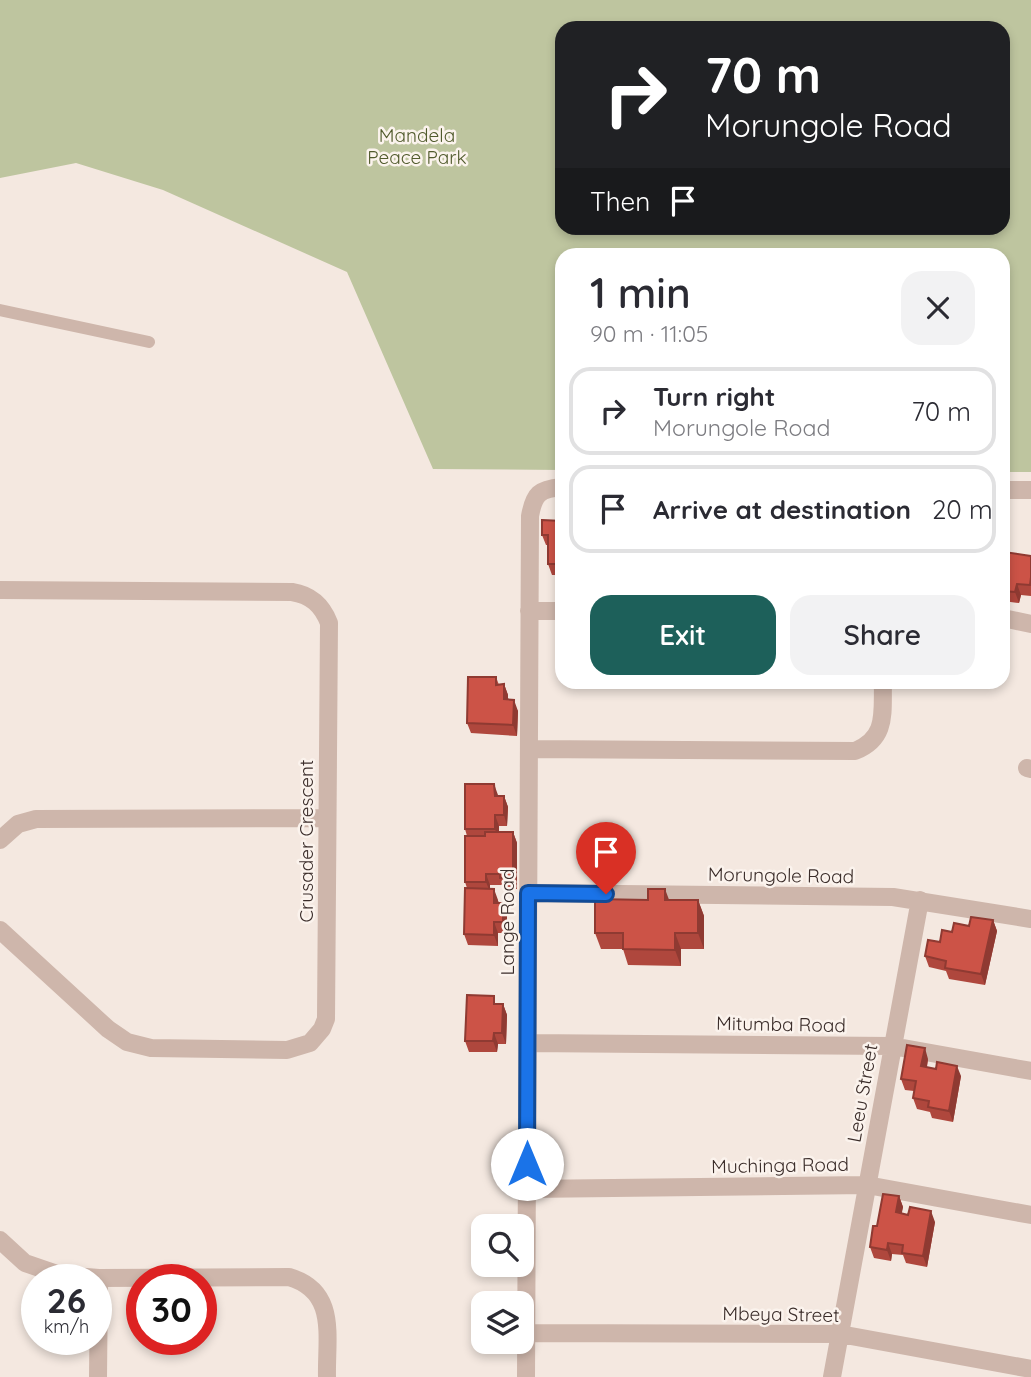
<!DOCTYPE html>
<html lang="en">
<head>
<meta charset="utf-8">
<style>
  :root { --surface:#fff; --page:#f2f2f3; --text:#2b2b33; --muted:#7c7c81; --line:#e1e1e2; --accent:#1d605a }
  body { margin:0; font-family:Quicksand,sans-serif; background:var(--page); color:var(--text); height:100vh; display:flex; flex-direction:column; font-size:26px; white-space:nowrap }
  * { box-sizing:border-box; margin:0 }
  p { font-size:23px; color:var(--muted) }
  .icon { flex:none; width:38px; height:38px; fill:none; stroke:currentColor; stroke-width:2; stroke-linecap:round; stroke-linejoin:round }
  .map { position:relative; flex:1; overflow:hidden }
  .side { position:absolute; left:555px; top:248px; width:455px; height:441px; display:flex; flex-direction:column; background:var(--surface); border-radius:21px; box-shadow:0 4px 10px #0003 }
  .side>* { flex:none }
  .hud { position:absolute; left:555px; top:21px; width:455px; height:214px; border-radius:21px; box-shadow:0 4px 10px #0003; background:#202124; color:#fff; overflow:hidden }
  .buttons { position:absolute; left:471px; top:1214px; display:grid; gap:14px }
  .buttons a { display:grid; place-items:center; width:63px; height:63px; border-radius:14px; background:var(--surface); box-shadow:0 4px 10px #0003; font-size:35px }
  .speed { position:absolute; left:21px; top:1264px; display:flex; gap:14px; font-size:35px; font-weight:700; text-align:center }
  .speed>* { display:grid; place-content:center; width:91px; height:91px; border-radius:50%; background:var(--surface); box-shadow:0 4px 10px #0003; line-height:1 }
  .speed small { font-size:18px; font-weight:400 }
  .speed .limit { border:10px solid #d22; background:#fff; color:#111 }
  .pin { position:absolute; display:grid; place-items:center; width:60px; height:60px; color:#fff; margin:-72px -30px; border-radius:50% 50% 50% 0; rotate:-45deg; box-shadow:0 0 7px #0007 }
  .pin .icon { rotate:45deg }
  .me { position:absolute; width:77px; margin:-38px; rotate:0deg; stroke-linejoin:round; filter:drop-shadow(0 0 5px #0008) }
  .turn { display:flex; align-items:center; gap:24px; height:147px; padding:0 35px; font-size:32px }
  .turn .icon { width:91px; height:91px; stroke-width:2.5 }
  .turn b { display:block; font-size:49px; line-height:60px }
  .then { display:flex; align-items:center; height:66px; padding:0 35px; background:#0003; gap:14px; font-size:26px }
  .round { display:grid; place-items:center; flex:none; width:74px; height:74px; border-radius:21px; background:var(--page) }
  .headline { display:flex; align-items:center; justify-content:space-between; height:119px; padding:0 35px }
  h1 { font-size:42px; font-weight:600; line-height:52px }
  .primary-button { display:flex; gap:14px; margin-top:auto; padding:14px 35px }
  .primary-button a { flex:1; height:80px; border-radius:21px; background:var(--accent); color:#fff; font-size:28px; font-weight:600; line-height:80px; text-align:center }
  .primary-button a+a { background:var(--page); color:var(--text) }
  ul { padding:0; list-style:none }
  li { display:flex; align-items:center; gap:21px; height:88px; margin:0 14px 10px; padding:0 21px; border:4px solid var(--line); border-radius:21px }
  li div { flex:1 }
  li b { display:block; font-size:26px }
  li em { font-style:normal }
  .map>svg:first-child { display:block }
</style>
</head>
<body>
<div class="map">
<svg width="1031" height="1377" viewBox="0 0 1031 1377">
  <rect width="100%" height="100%" fill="#f4e8e0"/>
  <!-- green -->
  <path fill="#bec59f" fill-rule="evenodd" d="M 0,0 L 1031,0 L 1031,472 L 1003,472 L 1003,256 L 562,256 L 562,470 L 433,469 L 347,272 L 163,190 L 76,163 L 0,178 ZM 562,28 L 1003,28 L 1003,228 L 562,228 Z"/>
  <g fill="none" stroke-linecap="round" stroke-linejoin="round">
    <!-- service -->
    <path stroke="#ceb6ab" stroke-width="12" d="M 0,310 L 149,342"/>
    <!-- minor -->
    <path stroke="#ceb6ab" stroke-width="18" d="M 1003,490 L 1031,490
      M 0,590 L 292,592 C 311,595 322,605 329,623 L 326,1019 L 322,1029 L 310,1043 L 287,1050 L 151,1048 L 127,1042 L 108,1029 L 0,930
      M 529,611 L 562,611
      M 1003,618 L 1031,624
      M 529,749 L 855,751 C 888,738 882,712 883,682
      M 1027,768 L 1031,769
      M 0,840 L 18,824 L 36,819 L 327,818
      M 528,893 L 893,897 L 1031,919
      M 528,1043 L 892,1046 L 1031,1071
      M 527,1189 L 867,1185 L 1031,1215
      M 0,1240 L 25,1263 L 60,1275 L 99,1278 L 289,1277 C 338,1291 326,1337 327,1377
      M 526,1333 L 840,1334 L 1031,1369
      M 98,1377 L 99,1278
      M 526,1377 L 530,516 C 534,494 539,489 562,487
      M 832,1377 L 920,900"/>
  </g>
  <!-- wall -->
  <path fill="#af473d" d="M 562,521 L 562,575 L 552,575 L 548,564 L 548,545 L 546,545 L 542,535 Z
    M 1031,556 L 1031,596 L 1021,595 L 1019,603 L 1003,601 L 1003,562 Z
    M 496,677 L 499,685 L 504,684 L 508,695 L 508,700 L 518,711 L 517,736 L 471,733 L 467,723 Z
    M 498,796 L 504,796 L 508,807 L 507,826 L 499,826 L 499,832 L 513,832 L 517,843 L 517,889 L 504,889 L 503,885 L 490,885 L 490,889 L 507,914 L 507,933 L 498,933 L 498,946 L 468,945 L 464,934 L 467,888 L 465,882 L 467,836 L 465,829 Z
    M 669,900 L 698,900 L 704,916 L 704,949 L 681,949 L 681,966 L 628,965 L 623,949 L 601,949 L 595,933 Z
    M 993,920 L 997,931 L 985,985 L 949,979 L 946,971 L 929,967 L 925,956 L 952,932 L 969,926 Z
    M 497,1004 L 503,1004 L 507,1015 L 506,1044 L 498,1044 L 497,1052 L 469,1052 L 465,1041 Z
    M 928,1059 L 927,1067 L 961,1076 L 953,1122 L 932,1118 L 930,1112 L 917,1109 L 913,1098 L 914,1091 L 905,1090 L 901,1079 Z
    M 899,1196 L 903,1207 L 901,1214 L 935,1222 L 927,1267 L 906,1263 L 903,1255 L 892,1254 L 891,1261 L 874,1258 L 870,1247 L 877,1226 Z"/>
  <!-- shaded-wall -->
  <path fill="#8f3a32" d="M 1017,584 L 1021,595 L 1019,603 L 1015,592 Z
    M 504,684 L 508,695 L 508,710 L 504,699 Z
    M 514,700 L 518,711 L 517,736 L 513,725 Z
    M 494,784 L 498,795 L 499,807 L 495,796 Z
    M 504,796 L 508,807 L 507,826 L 504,815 Z
    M 495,815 L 499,826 L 499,840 L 495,829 Z
    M 513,832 L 517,843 L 517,889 L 513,878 Z
    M 486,874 L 490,885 L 490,892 L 486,882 Z
    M 494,889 L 498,900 L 498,914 L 494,903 Z
    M 665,889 L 671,905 L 665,900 Z
    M 698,900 L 704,916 L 704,949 L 698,933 Z
    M 503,903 L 507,914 L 507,933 L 503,922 Z
    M 993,920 L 997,931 L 985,985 L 981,974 Z
    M 494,922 L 498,933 L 498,946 L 494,935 Z
    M 675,933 L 681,949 L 681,966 L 675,950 Z
    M 503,1004 L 507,1015 L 506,1044 L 502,1033 Z
    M 494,1033 L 498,1044 L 497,1052 L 493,1041 Z
    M 925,1048 L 928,1059 L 925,1077 L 921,1066 Z
    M 957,1066 L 961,1076 L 953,1122 L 949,1111 Z
    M 899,1196 L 903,1207 L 900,1223 L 896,1212 Z
    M 931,1211 L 935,1222 L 927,1267 L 923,1256 Z
    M 888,1243 L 892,1254 L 891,1261 L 887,1250 Z"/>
  <!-- building -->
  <path fill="#cc5347" stroke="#8f3a32" stroke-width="2" d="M 542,520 L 562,521 L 562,572 L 561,572 L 561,564 L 548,564 L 548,535 L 542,535 Z
    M 1004,552 L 1031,556 L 1031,577 L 1030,585 L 1017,584 L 1015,592 L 1003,591 L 1003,562 Z
    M 468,677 L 496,677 L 496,685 L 504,684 L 504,699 L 514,700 L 513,725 L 467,723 Z
    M 465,784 L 494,784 L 495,796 L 504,796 L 504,815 L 495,815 L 495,829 L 465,829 Z
    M 485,832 L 513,832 L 513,878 L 500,878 L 500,874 L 486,874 L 486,882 L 465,882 L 465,836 L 485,836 Z
    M 465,888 L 494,889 L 494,903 L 503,903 L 503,922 L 494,922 L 494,935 L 464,934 Z
    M 648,889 L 665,889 L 665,900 L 698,900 L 698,933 L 675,933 L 675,950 L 623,949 L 623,933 L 595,933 L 595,899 L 648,900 Z
    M 971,917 L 993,920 L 981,974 L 945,968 L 946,961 L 925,956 L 928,940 L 940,942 L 942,930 L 952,932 L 954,923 L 969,926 Z
    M 467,995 L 494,996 L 494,1004 L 503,1004 L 502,1033 L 494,1033 L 493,1041 L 465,1041 Z
    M 907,1045 L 925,1048 L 921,1066 L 936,1069 L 937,1062 L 957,1066 L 949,1111 L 928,1107 L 929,1101 L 913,1098 L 916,1081 L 901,1079 Z
    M 883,1194 L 899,1196 L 896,1212 L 908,1215 L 910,1207 L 931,1211 L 923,1256 L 902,1253 L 903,1245 L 888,1243 L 887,1250 L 870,1247 L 873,1226 L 877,1226 Z"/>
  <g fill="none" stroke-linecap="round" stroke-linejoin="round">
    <defs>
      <path id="route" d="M 527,1164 L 528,893 L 606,894"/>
    </defs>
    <!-- route casing -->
    <use href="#route" stroke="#114b97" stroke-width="18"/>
    <!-- route -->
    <use href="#route" stroke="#1a73e8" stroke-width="12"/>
  </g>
  <g text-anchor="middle" stroke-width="5" stroke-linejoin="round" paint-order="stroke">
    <!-- park labels -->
    <g font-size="19" fill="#515b2d" stroke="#fbf3ed">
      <text x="417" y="142">Mandela<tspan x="417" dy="22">Peace Park</tspan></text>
    </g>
    <!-- street labels -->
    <g font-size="19" fill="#3b2d2a" stroke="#fbf3ed">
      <text transform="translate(306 841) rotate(-90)" y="7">Crusader Crescent</text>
      <text transform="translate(781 875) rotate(1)" y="7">Morungole Road</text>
      <text transform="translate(507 922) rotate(-90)" y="7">Lange Road</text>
      <text transform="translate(781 1024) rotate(1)" y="7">Mitumba Road</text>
      <text transform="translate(862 1093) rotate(-80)" y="7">Leeu Street</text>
      <text transform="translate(780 1165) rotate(-1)" y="7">Muchinga Road</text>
      <text transform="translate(781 1314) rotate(1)" y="7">Mbeya Street</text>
    </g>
  </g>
</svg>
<div class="buttons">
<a><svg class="icon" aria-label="search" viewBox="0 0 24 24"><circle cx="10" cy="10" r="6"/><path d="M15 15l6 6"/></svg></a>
<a><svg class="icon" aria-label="layers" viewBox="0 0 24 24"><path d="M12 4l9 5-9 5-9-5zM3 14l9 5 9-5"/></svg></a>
</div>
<div class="speed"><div>26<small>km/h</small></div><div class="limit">30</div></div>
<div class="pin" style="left:606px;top:894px;background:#d93025"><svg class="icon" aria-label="arrive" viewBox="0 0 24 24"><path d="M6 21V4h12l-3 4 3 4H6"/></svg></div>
<svg class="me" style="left:527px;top:1164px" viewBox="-20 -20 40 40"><circle r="19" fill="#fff"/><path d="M0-13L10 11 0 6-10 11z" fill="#1a73e8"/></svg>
<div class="hud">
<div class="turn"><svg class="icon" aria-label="right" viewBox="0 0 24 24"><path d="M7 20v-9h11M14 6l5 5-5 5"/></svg><div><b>70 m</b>Morungole Road</div></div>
<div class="then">Then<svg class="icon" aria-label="arrive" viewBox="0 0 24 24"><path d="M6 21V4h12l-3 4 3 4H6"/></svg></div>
</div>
<section class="side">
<div class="headline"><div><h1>1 min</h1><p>90 m · 11:05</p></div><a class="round"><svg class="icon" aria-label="close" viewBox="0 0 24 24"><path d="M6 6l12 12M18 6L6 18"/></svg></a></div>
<ul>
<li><svg class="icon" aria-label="right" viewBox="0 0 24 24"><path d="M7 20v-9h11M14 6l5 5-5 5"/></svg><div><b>Turn right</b><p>Morungole Road</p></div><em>70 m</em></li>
<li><svg class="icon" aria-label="arrive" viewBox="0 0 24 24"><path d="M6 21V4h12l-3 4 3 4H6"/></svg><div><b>Arrive at destination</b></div><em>20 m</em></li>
</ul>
<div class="primary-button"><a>Exit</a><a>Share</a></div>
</section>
</div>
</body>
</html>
